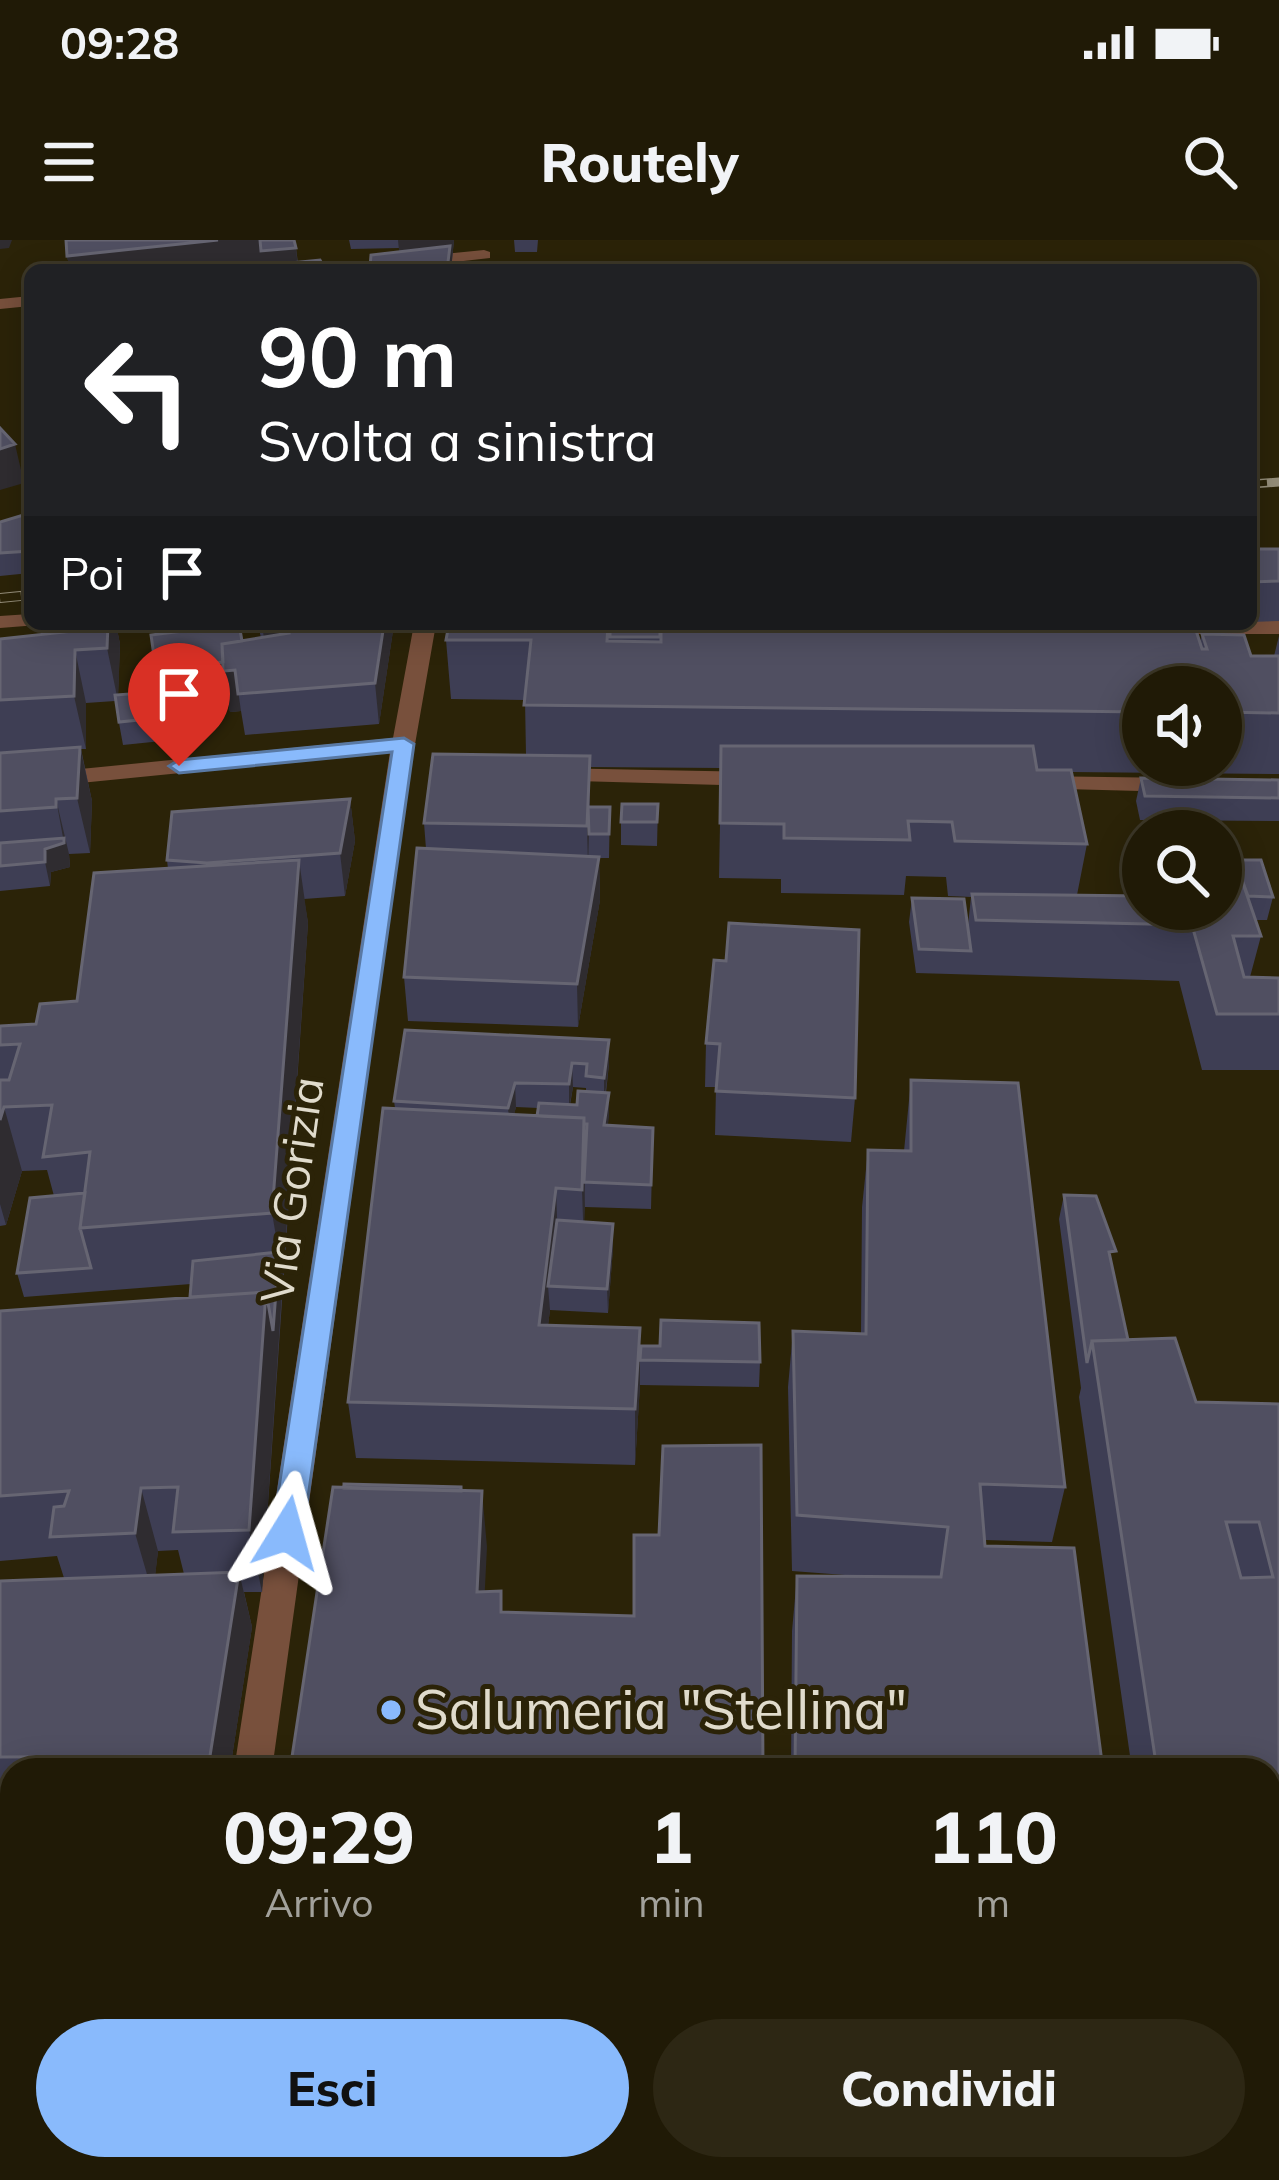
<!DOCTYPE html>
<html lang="it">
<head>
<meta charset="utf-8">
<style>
  :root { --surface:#201a06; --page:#2d2714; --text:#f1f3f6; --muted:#a2a19b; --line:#3d3828; --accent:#89bafc }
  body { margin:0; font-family:Mulish,sans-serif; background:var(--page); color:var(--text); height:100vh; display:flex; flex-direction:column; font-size:45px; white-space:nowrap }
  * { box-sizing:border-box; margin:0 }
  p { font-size:39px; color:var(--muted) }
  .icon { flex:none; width:66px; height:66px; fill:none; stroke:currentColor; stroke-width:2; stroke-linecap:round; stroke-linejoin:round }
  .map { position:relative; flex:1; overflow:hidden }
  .panel { position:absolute; left:0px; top:1518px; width:1281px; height:423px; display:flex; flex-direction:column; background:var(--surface); border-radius:36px 36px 0 0; box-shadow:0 6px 30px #0003,0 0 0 3px var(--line) }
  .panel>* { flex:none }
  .hud { position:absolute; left:24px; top:24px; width:1233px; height:366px; border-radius:18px; box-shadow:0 6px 30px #0003,0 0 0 3px var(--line); background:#202124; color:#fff; overflow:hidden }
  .tools { position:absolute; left:1122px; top:426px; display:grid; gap:24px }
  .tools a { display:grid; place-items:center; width:120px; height:120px; border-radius:50%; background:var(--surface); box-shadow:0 6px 30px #0003,0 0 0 3px var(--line); font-size:60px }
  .pin { position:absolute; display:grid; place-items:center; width:102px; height:102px; color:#fff; margin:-123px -51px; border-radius:50% 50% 50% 0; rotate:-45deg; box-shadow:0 0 12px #0007 }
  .pin .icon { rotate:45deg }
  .me { position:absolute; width:132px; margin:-66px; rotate:8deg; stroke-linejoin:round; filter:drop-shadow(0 0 9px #0008) }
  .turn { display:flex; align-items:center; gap:42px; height:252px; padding:0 36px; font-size:54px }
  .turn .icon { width:156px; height:156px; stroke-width:2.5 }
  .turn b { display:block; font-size:84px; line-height:102px }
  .then { display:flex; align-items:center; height:114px; padding:0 36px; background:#0003; gap:24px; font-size:45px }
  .eta { display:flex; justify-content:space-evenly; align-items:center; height:204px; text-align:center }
  .eta b { font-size:72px; font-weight:800; line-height:84px }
  .button { display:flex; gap:24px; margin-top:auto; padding:24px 36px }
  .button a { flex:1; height:138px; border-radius:72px; background:var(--accent); color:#111; font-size:48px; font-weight:800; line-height:138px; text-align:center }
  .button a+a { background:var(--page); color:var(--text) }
  .status { display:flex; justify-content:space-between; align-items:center; height:84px; padding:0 60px; background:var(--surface); direction:ltr }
  .status svg { height:33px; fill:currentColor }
  header { display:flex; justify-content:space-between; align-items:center; height:156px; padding:0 36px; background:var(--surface); font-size:54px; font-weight:800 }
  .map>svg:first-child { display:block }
</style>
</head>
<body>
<div class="status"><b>09:28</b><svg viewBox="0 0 49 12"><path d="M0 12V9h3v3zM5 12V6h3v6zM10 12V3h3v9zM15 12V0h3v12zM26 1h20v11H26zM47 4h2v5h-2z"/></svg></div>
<header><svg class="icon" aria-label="menu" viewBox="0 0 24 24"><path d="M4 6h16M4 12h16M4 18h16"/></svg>Routely<svg class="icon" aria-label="search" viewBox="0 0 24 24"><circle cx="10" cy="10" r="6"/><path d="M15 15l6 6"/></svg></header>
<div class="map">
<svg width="1279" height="1940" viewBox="0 0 1279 1940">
  <rect width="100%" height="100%" fill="#2b2308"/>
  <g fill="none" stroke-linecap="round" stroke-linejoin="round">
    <!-- street -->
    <path fill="#78503c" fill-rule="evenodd" d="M 484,10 L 490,12 L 490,18 L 383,30 L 325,30 L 333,25 Z
      M 30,56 L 30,66 L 0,69 L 0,59 Z
      M 30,374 L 30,384 L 38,385 L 0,388 L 0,376 Z
      M 1251,380 L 1279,380 L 1279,394 L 1156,394 L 1145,387 Z
      M 414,384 L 436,384 L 410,533 L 272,1530 L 234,1530 L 390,512 L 0,551 L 0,537 L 393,498 Z
      M 728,384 L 930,384 L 933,388 L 922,395 L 736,396 L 725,389 Z
      M 548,528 L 758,532 L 770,539 L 758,546 L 540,540 L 540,530 Z
      M 1034,536 L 1178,538 L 1190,545 L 1178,552 L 1026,548 L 1022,543 Z
      M 171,1929 L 215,1929 L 214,1940 L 170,1940 Z"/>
    <!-- secondary -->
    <path fill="#a76847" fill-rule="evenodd" d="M 1269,1648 L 1279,1648 L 1279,1686 L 1269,1686 Z
      M 0,1649 L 12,1649 L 12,1687 L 0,1687 Z"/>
    <defs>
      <path id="rail-far1" d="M 1251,244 L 1279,242"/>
      <path id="rail" d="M 0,358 L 30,355"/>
    </defs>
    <!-- rail-far1 casing -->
    <use href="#rail-far1" stroke="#948d79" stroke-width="9"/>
    <!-- rail casing -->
    <use href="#rail" stroke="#948d79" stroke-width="10"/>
    <!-- rail-far1 -->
    <use href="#rail-far1" stroke="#2b2308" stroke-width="6" stroke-dasharray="16" stroke-linecap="butt"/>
    <!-- rail -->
    <use href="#rail" stroke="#2b2308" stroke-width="8" stroke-dasharray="21" stroke-linecap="butt"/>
  </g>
  <!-- wall -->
  <path fill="#3e3e54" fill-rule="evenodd" d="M 349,0 L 454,0 L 451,30 L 70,30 L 67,16 L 296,8 L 298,23 L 325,29 L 370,27 L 399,12 L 399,8 L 351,9 Z
    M 514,0 L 538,0 L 537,12 L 515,12 Z
    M 30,273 L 30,333 L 0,336 L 0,282 Z
    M 1251,309 L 1279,309 L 1279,381 L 1251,382 Z
    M 44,384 L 116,384 L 120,404 L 118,455 L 160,452 L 242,401 L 261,398 L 258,384 L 394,384 L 379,484 L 245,495 L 241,471 L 230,472 L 225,445 L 181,450 L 191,498 L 123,505 L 115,461 L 86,463 L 86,509 L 81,509 L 92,561 L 90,613 L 69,614 L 70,627 L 51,632 L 50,646 L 0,651 L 0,399 L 46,394 Z
    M 801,384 L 845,384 L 845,389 L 880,390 L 881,384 L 1198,384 L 1196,392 L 1200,402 L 1202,394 L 1251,416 L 1274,416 L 1279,396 L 1279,534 L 1071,532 L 1087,604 L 1077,655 L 1221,669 L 1240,620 L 1273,657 L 1267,680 L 1256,680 L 1261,696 L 1250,737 L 1279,738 L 1279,830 L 1202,830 L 1179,741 L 916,733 L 909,682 L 912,658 L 968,685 L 971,657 L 948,656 L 946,637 L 906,636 L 904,655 L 781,653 L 781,639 L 719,638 L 721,528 L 590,527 L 590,567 L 610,567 L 609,618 L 599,618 L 600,660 L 578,787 L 408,781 L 404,737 L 426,609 L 424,583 L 526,515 L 525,460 L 451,459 L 446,400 L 801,389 ZM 1143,447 L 1221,447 L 1221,525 L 1143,525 Z
    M 1141,538 L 1279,540 L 1279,581 L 1140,580 L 1136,561 Z
    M 350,559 L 355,601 L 345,656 L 304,659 L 308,683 L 262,1352 L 244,1352 L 252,1387 L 230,1530 L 12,1530 L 12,1569 L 0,1570 L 0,1341 L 64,1338 L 57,1316 L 0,1321 L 0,1071 L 190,1057 L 191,1044 L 24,1057 L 17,1033 L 54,956 L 47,930 L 22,931 L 6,985 L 0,986 L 0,786 L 36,784 L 77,761 L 168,629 L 167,620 ZM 178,1310 L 184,1334 L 155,1335 L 158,1311 Z
    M 658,564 L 657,606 L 621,605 L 621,582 Z
    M 726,721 L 855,858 L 851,902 L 715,895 L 716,847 L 705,847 L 706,803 Z
    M 609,800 L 609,824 L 606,853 L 609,853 L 608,885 L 653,888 L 651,969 L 585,967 L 585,954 L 584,982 L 613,984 L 613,1008 L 608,1073 L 550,1070 L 548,1085 L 640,1120 L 760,1122 L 759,1147 L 640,1145 L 635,1225 L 356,1218 L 348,1162 L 395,868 L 394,861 ZM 573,847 L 586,848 L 586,852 L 577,865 L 570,865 ZM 516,867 L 538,868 L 537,876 L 514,874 Z
    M 911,840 L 1065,1247 L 1052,1302 L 985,1300 L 985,1306 L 1103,1530 L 791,1530 L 792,1391 L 797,1336 L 871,1337 L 792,1331 L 788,1147 L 793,1091 L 861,1093 L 862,967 L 868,910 L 904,911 Z
    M 1064,955 L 1112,1027 L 1128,1100 L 1196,1162 L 1279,1164 L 1279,1595 L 1269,1595 L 1269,1530 L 1132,1530 L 1079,1157 L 1081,1148 L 1059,979 Z
    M 850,1929 L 1269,1929 L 1279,1940 L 851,1940 Z"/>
  <!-- shaded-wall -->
  <path fill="#2f2c30" d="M 0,0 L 12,0 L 9,8 L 0,9 Z
    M 218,0 L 260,0 L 296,8 L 298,28 L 268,30 L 70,30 L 67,16 Z
    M 398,0 L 454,0 L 451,30 L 400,21 Z
    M 15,204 L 24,243 L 0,250 L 0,209 Z
    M 108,384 L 116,384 L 120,404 L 118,461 L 107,408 Z
    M 287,384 L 292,422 L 268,425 L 262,385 Z
    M 384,384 L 394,384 L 379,484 L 375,443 Z
    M 75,410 L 86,463 L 86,509 L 74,456 Z
    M 246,419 L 237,443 L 241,471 L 230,472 L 225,445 L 160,452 L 156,430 Z
    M 80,507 L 92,561 L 90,613 L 77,558 Z
    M 590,516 L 590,558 L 588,628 L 587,586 Z
    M 56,559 L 69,614 L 70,627 L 51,632 L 50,646 L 45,622 L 45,609 L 64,603 Z
    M 350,559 L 355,601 L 345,656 L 340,613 Z
    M 599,617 L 600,660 L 578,787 L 577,744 Z
    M 299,620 L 308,683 L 283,1037 L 272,973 Z
    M 609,800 L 609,824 L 604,862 L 604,838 Z
    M 572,823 L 573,847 L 569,868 L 569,844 Z
    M 515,843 L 516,867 L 510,892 L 508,868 Z
    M 609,853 L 609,877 L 604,909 L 604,885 Z
    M 4,867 L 22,931 L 6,985 L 0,964 L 0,880 Z
    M 584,878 L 585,934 L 584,1007 L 582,950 Z
    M 556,948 L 558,1005 L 548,1046 L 550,1070 L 541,1141 L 539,1085 Z
    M 613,984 L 613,1008 L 608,1073 L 607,1049 Z
    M 279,1012 L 283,1037 L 262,1352 L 249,1290 L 266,1052 Z
    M 640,1088 L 640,1145 L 635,1225 L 635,1169 Z
    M 141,1248 L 158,1311 L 153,1355 L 135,1293 Z
    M 482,1251 L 487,1307 L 482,1406 L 477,1352 Z
    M 239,1332 L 252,1387 L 230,1530 L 214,1530 L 210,1516 Z
    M 122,1929 L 153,1929 L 151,1940 L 120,1940 Z"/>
  <!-- building -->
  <path fill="#504f61" stroke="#666572" stroke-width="3" fill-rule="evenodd" d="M 66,0 L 218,0 L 67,16 Z
    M 260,0 L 294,0 L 296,8 L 261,11 Z
    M 450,6 L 447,30 L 250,30 L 249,27 L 320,20 L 325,29 L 370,27 L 371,15 Z
    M 0,188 L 15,204 L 0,209 Z
    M 30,273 L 30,311 L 0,313 L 0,282 Z
    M 1251,309 L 1279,309 L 1279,341 L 1251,342 Z
    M 75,384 L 108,384 L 107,408 L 75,410 L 74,456 L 0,460 L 0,399 L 74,391 Z
    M 239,384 L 242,401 L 222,404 L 223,422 L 156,430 L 151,395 Z
    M 287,384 L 384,384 L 375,443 L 238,454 L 235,430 L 223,431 L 222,404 L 289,393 Z
    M 449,384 L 608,384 L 607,401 L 661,402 L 661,384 L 774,384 L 774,389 L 892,390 L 891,384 L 1194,384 L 1202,409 L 1207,409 L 1202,394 L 1244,395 L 1251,416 L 1279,416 L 1279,473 L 1221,472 L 1221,447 L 1143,447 L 1143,472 L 524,465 L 531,400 L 446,400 Z
    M 610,384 L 660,384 L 660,397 L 610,397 Z
    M 181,450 L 187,475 L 119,482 L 115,455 Z
    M 721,506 L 1033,506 L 1037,530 L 1071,530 L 1087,604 L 955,601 L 952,582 L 908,581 L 910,600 L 784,598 L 784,584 L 720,583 Z
    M 80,507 L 77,558 L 56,559 L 56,567 L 0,571 L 0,513 Z
    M 433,514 L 590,516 L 587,586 L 424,583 Z
    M 1141,538 L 1279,540 L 1279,558 L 1145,556 Z
    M 350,559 L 340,613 L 207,623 L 167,620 L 172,572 Z
    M 622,564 L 658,564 L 657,582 L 621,582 Z
    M 588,567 L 610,567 L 609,594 L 589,594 Z
    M 64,598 L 64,603 L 45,609 L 45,622 L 0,626 L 0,603 Z
    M 1221,601 L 1235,602 L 1240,620 L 1261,620 L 1273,657 L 1248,656 L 1237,626 L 1221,625 Z
    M 417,608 L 599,617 L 577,744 L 404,737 Z
    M 299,620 L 272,973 L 80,988 L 90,912 L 43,917 L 52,865 L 4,867 L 0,880 L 0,840 L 9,840 L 20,804 L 0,805 L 0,786 L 36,784 L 40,764 L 77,761 L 94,633 Z
    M 1221,625 L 1237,626 L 1261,696 L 1233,696 L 1244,737 L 1279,738 L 1279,774 L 1217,774 L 1192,685 L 976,680 L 972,654 L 1143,656 L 1143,669 L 1221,669 Z
    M 912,658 L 964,659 L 971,711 L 919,709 Z
    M 729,683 L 859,690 L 855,858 L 716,851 L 720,804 L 706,803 L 714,720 L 726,721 Z
    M 405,790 L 609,800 L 604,838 L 586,836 L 587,824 L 572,823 L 569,844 L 515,843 L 508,868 L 394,861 Z
    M 911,840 L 1018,843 L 1065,1247 L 980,1244 L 985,1306 L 1074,1308 L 1103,1530 L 795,1530 L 797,1336 L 941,1337 L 948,1287 L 797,1275 L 793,1091 L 866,1094 L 868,910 L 911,911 Z
    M 578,851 L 609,853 L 604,885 L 653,888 L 651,945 L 584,942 L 587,884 L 584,884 L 584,878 L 537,876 L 539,863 L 577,865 Z
    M 383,868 L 584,878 L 582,950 L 556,948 L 539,1085 L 640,1088 L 635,1169 L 348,1162 Z
    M 85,953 L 80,988 L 91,1028 L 17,1033 L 30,958 Z
    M 1064,955 L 1096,956 L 1116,1011 L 1109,1012 L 1128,1100 L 1092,1101 L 1087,1123 Z
    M 557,980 L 613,984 L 607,1049 L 548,1046 Z
    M 279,1012 L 273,1091 L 266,1052 L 190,1057 L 193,1021 Z
    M 266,1052 L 249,1290 L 173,1292 L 178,1247 L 141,1248 L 135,1293 L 50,1297 L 54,1267 L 64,1266 L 69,1251 L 0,1256 L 0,1071 Z
    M 661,1080 L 759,1083 L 760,1122 L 640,1120 L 641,1106 L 660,1106 Z
    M 1175,1098 L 1196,1162 L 1279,1164 L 1279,1543 L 1269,1543 L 1269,1530 L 1157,1530 L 1092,1101 ZM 1226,1282 L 1259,1282 L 1273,1337 L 1241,1338 Z
    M 761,1205 L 763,1530 L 290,1530 L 333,1247 L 482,1251 L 477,1352 L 501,1351 L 501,1372 L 634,1376 L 634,1295 L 659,1295 L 663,1206 Z
    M 344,1244 L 461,1247 L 461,1251 L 344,1248 Z
    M 239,1332 L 210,1516 L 0,1517 L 0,1341 Z
    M 1269,1706 L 1279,1706 L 1279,1940 L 865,1940 L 864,1929 L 1269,1929 Z
    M 0,1709 L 12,1709 L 12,1929 L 122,1929 L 120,1940 L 0,1940 Z
    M 202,1929 L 813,1929 L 814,1940 L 200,1940 Z"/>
  <!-- route -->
  <path fill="#89bafc" stroke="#5979a4" stroke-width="3" d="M 404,498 L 414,504 L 303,1293 L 287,1306 L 272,1293 L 392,512 L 179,533 L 169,526 L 179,520 Z"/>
  <!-- markers -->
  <circle fill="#89bafc" stroke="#2b2308" stroke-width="4.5" cx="391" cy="1470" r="12"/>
  <g text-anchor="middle" stroke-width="10" stroke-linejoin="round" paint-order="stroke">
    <!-- street labels -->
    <g font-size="45" fill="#e0dbcc" stroke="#2b2308">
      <text transform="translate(292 950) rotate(-82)" y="16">Via Gorizia</text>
    </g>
    <!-- near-poi labels -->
    <g font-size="54" fill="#e0dbcc" stroke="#2b2308" text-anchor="start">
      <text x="415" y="1489">Salumeria "Stellina"</text>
    </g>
  </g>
</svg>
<div class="tools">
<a><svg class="icon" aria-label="sound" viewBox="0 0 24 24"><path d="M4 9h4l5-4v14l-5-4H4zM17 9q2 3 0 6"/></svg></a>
<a><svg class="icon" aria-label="search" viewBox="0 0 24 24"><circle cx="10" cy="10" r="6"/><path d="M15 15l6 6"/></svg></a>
</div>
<div class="pin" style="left:179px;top:526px;background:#d93025"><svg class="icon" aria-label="arrive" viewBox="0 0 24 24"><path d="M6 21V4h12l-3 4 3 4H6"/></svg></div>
<svg class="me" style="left:287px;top:1293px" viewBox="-20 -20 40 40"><path d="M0-17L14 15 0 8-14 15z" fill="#89bafc" stroke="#fff" stroke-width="4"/></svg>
<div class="hud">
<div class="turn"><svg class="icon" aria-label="left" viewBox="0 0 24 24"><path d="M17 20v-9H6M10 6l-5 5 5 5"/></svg><div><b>90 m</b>Svolta a sinistra</div></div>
<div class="then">Poi<svg class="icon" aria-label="arrive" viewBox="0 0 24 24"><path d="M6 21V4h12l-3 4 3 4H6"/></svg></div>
</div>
<section class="panel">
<div class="eta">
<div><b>09:29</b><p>Arrivo</p></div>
<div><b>1</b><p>min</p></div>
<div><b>110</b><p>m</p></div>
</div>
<div class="button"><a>Esci</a><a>Condividi</a></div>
</section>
</div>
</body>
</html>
